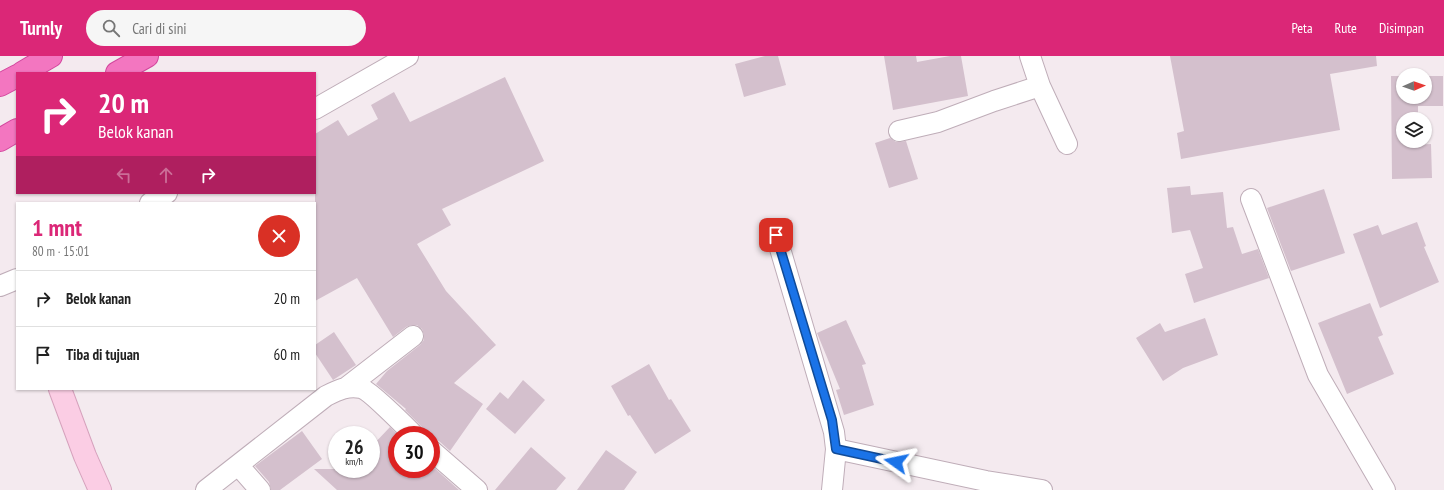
<!DOCTYPE html>
<html lang="id">
<head>
<meta charset="utf-8">
<style>
  :root { --surface:#fff; --page:#f6f6f6; --text:#222; --muted:#767676; --line:#e0e0e0; --accent:#db2777 }
  body { margin:0; font-family:"PT Sans Narrow",sans-serif; background:var(--page); color:var(--text); height:100vh; display:flex; flex-direction:column; font-size:15px; white-space:nowrap }
  * { box-sizing:border-box; margin:0 }
  p { font-size:13px; color:var(--muted) }
  .icon { flex:none; width:22px; height:22px; fill:none; stroke:currentColor; stroke-width:2; stroke-linecap:round; stroke-linejoin:round }
  .map { position:relative; flex:1; overflow:hidden }
  .side { position:absolute; left:16px; top:146px; width:300px; height:188px; display:flex; flex-direction:column; background:var(--surface); border-radius:0px; box-shadow:0 1px 3px #0004 }
  .side>* { flex:none }
  .guide { position:absolute; left:16px; top:16px; width:300px; height:122px; border-radius:0px; box-shadow:0 1px 3px #0004; background:#db2777; color:#fff; overflow:hidden }
  .needle { width:26px; rotate:88deg }
  .buttons { position:absolute; left:1396px; top:12px; display:grid; gap:8px }
  .buttons a { display:grid; place-items:center; width:36px; height:36px; border-radius:50%; background:var(--surface); box-shadow:0 1px 3px #0004; font-size:20px }
  .speed { position:absolute; left:328px; top:370px; display:flex; gap:8px; font-size:20px; font-weight:700; text-align:center }
  .speed>* { display:grid; place-content:center; width:52px; height:52px; border-radius:50%; background:var(--surface); box-shadow:0 1px 3px #0004; line-height:1 }
  .speed small { font-size:10px; font-weight:400 }
  .speed .limit { border:6px solid #d22; background:#fff; color:#111 }
  .pin { position:absolute; display:grid; place-items:center; width:34px; height:34px; color:#fff; margin:-17px; border-radius:8px; box-shadow:0 2px 6px #0006 }
  .me { position:absolute; width:44px; margin:-22px; rotate:282deg; stroke-linejoin:round; filter:drop-shadow(0 0 3px #0008) }
  .turn { display:flex; align-items:center; gap:14px; height:84px; padding:0 16px; font-size:18px }
  .turn .icon { width:52px; height:52px; stroke-width:2.5 }
  .turn b { display:block; font-size:28px; line-height:34px }
  .lanes { display:flex; align-items:center; height:38px; padding:0 16px; background:#0003; justify-content:center; gap:20px; direction:ltr }
  .lanes .off { opacity:.35 }
  .round { display:grid; place-items:center; flex:none; width:42px; height:42px; border-radius:21px; background:var(--page) }
  .overview { display:flex; align-items:center; justify-content:space-between; height:68px; padding:0 16px }
  h1 { font-size:24px; font-weight:700; line-height:30px; color:var(--accent) }
  ul { padding:0; list-style:none }
  li { display:flex; align-items:center; gap:12px; height:56px; padding:0 16px; border-top:1px solid var(--line) }
  li div { flex:1 }
  li b { display:block; font-size:15px }
  li em { font-style:normal }
  header { display:flex; align-items:center; gap:24px; box-sizing:border-box; height:56px; padding:0 20px; background:var(--accent); color:#fff }
  header strong { font-size:19px }
  nav { display:flex; gap:22px; margin-inline-start:auto; font-size:14px }
  .search { width:280px; height:36px; background:var(--page); display:flex; align-items:center; gap:10px; box-sizing:border-box; padding:0 14px; border-radius:22px; color:var(--muted); font-size:15px }
  .map>svg:first-child { display:block }
</style>
</head>
<body>
<header>
<strong>Turnly</strong>
<div class="search"><svg class="icon" aria-label="search" viewBox="0 0 24 24"><circle cx="10" cy="10" r="6"/><path d="M15 15l6 6"/></svg>Cari di sini</div>
<nav><a>Peta</a><a>Rute</a><a>Disimpan</a></nav>
</header>
<div class="map">
<svg width="1444" height="434" viewBox="0 0 1444 434">
  <rect width="100%" height="100%" fill="#f4eaef"/>
  <!-- building -->
  <path fill="#d4c0cd" d="M 765,0 L 778,0 L 786,29 L 744,41 L 735,8 Z
    M 884,0 L 916,0 L 917,6 L 950,0 L 961,0 L 968,40 L 893,54 Z
    M 1170,0 L 1376,0 L 1377,10 L 1330,18 L 1340,74 L 1181,103 L 1177,77 L 1184,75 Z
    M 1391,20 L 1403,20 L 1403,41 L 1425,41 L 1425,20 L 1443,20 L 1443,50 L 1418,50 L 1418,63 L 1403,63 L 1403,85 L 1417,85 L 1417,89 L 1431,88 L 1432,122 L 1392,123 Z
    M 505,21 L 544,105 L 442,153 L 451,169 L 417,188 L 446,235 L 496,289 L 454,327 L 483,348 L 450,395 L 439,385 L 431,383 L 431,379 L 425,379 L 422,371 L 405,354 L 406,353 L 376,328 L 387,315 L 420,289 L 424,284 L 424,279 L 422,273 L 417,269 L 411,269 L 406,271 L 393,281 L 357,222 L 315,245 L 315,78 L 338,64 L 348,80 L 378,63 L 371,49 L 394,36 L 410,66 Z
    M 890,82 L 896,86 L 906,85 L 918,123 L 889,132 L 875,87 Z
    M 1190,130 L 1191,139 L 1223,136 L 1227,172 L 1233,171 L 1242,198 L 1258,193 L 1269,222 L 1194,247 L 1185,218 L 1203,212 L 1190,174 L 1172,177 L 1167,132 Z
    M 1324,133 L 1345,197 L 1291,215 L 1267,152 Z
    M 1417,166 L 1426,190 L 1424,191 L 1439,226 L 1380,252 L 1353,178 L 1378,169 L 1382,179 Z
    M 1370,247 L 1383,279 L 1378,281 L 1394,318 L 1347,338 L 1318,267 Z
    M 1205,262 L 1218,299 L 1183,312 L 1163,325 L 1136,282 L 1160,267 L 1165,276 Z
    M 846,264 L 866,308 L 862,309 L 874,349 L 844,359 L 836,334 L 840,333 L 817,277 Z
    M 334,276 L 356,309 L 333,324 L 315,297 L 315,289 Z
    M 649,308 L 669,344 L 671,343 L 691,375 L 655,398 L 630,359 L 628,360 L 611,330 Z
    M 523,324 L 545,344 L 515,378 L 486,353 L 500,336 L 508,343 Z
    M 390,371 L 398,379 L 397,413 L 431,413 L 431,409 L 459,434 L 337,434 L 314,413 L 371,413 L 371,391 Z
    M 302,375 L 322,403 L 280,434 L 271,434 L 269,426 L 255,410 Z
    M 531,391 L 566,422 L 556,434 L 495,434 Z
    M 606,394 L 637,416 L 624,434 L 577,434 Z"/>
  <g fill="none" stroke-linecap="round" stroke-linejoin="round">
    <defs>
      <path id="street" d="M 1040,30 L 1067,88
        M 315,53 L 408,0
        M 899,75 L 938,66 L 994,45 L 1040,30 L 1030,0
        M 1251,143 L 1318,319 L 1385,434
        M 150,147 L 167,137
        M 776,179 L 834,376 L 836,393 L 832,434
        M 0,230 L 17,223
        M 347,331 L 413,280
        M 836,393 L 986,425 L 1042,434
        M 431,394 L 477,434
        M 238,409 L 260,434
        M 206,434 L 326,340 C 338,334 348,329 361,332 C 369,334 406,371 414,379"/>
      <path id="secondary" d="M 60,333 L 85,400 L 100,434"/>
      <path id="highway" d="M 22,17 L 51,0
        M 117,17 L 147,0
        M 0,29 L 17,20
        M 0,84 L 17,74"/>
    </defs>
    <!-- street casing -->
    <use href="#street" stroke="#bfadb8" stroke-width="22"/>
    <!-- secondary casing -->
    <use href="#secondary" stroke="#d6a2bd" stroke-width="24"/>
    <!-- highway casing -->
    <use href="#highway" stroke="#d2469d" stroke-width="24"/>
    <!-- street -->
    <use href="#street" stroke="#fff" stroke-width="20"/>
    <!-- secondary -->
    <use href="#secondary" stroke="#fbcde4" stroke-width="22"/>
    <!-- highway -->
    <use href="#highway" stroke="#f376c0" stroke-width="22"/>
  </g>
  <g fill="none" stroke-linecap="round" stroke-linejoin="round">
    <defs>
      <path id="route" d="M 776,179 L 832,364 L 836,393 L 896,406"/>
    </defs>
    <!-- route casing -->
    <use href="#route" stroke="#114b97" stroke-width="10"/>
    <!-- route -->
    <use href="#route" stroke="#1a73e8" stroke-width="7"/>
  </g>
</svg>
<div class="buttons">
<a><svg class="needle" viewBox="-14 -14 28 28"><path d="M0-13l5 13h-10z" fill="#e53935"/><path d="M0 13l5-13h-10z" fill="#767676"/></svg></a>
<a><svg class="icon" aria-label="layers" viewBox="0 0 24 24"><path d="M12 4l9 5-9 5-9-5zM3 14l9 5 9-5"/></svg></a>
</div>
<div class="speed"><div>26<small>km/h</small></div><div class="limit">30</div></div>
<div class="pin" style="left:776px;top:179px;background:#d93025"><svg class="icon" aria-label="arrive" viewBox="0 0 24 24"><path d="M6 21V4h12l-3 4 3 4H6"/></svg></div>
<svg class="me" style="left:896px;top:406px" viewBox="-20 -20 40 40"><path d="M0-17L14 15 0 8-14 15z" fill="#1a73e8" stroke="#fff" stroke-width="4"/></svg>
<div class="guide">
<div class="turn"><svg class="icon" aria-label="right" viewBox="0 0 24 24"><path d="M7 20v-9h11M14 6l5 5-5 5"/></svg><div><b>20 m</b>Belok kanan</div></div>
<div class="lanes"><svg class="icon off" aria-label="left" viewBox="0 0 24 24"><path d="M17 20v-9H6M10 6l-5 5 5 5"/></svg><svg class="icon off" aria-label="ahead" viewBox="0 0 24 24"><path d="M12 20V5M6 11l6-6 6 6"/></svg><svg class="icon" aria-label="right" viewBox="0 0 24 24"><path d="M7 20v-9h11M14 6l5 5-5 5"/></svg></div>
</div>
<section class="side">
<div class="overview"><div><h1>1 mnt</h1><p>80 m · 15:01</p></div><a class="round" style="background:#d93025;color:#fff"><svg class="icon" aria-label="close" viewBox="0 0 24 24"><path d="M6 6l12 12M18 6L6 18"/></svg></a></div>
<ul>
<li><svg class="icon" aria-label="right" viewBox="0 0 24 24"><path d="M7 20v-9h11M14 6l5 5-5 5"/></svg><div><b>Belok kanan</b></div><em>20 m</em></li>
<li><svg class="icon" aria-label="arrive" viewBox="0 0 24 24"><path d="M6 21V4h12l-3 4 3 4H6"/></svg><div><b>Tiba di tujuan</b></div><em>60 m</em></li>
</ul>
</section>
</div>
</body>
</html>
